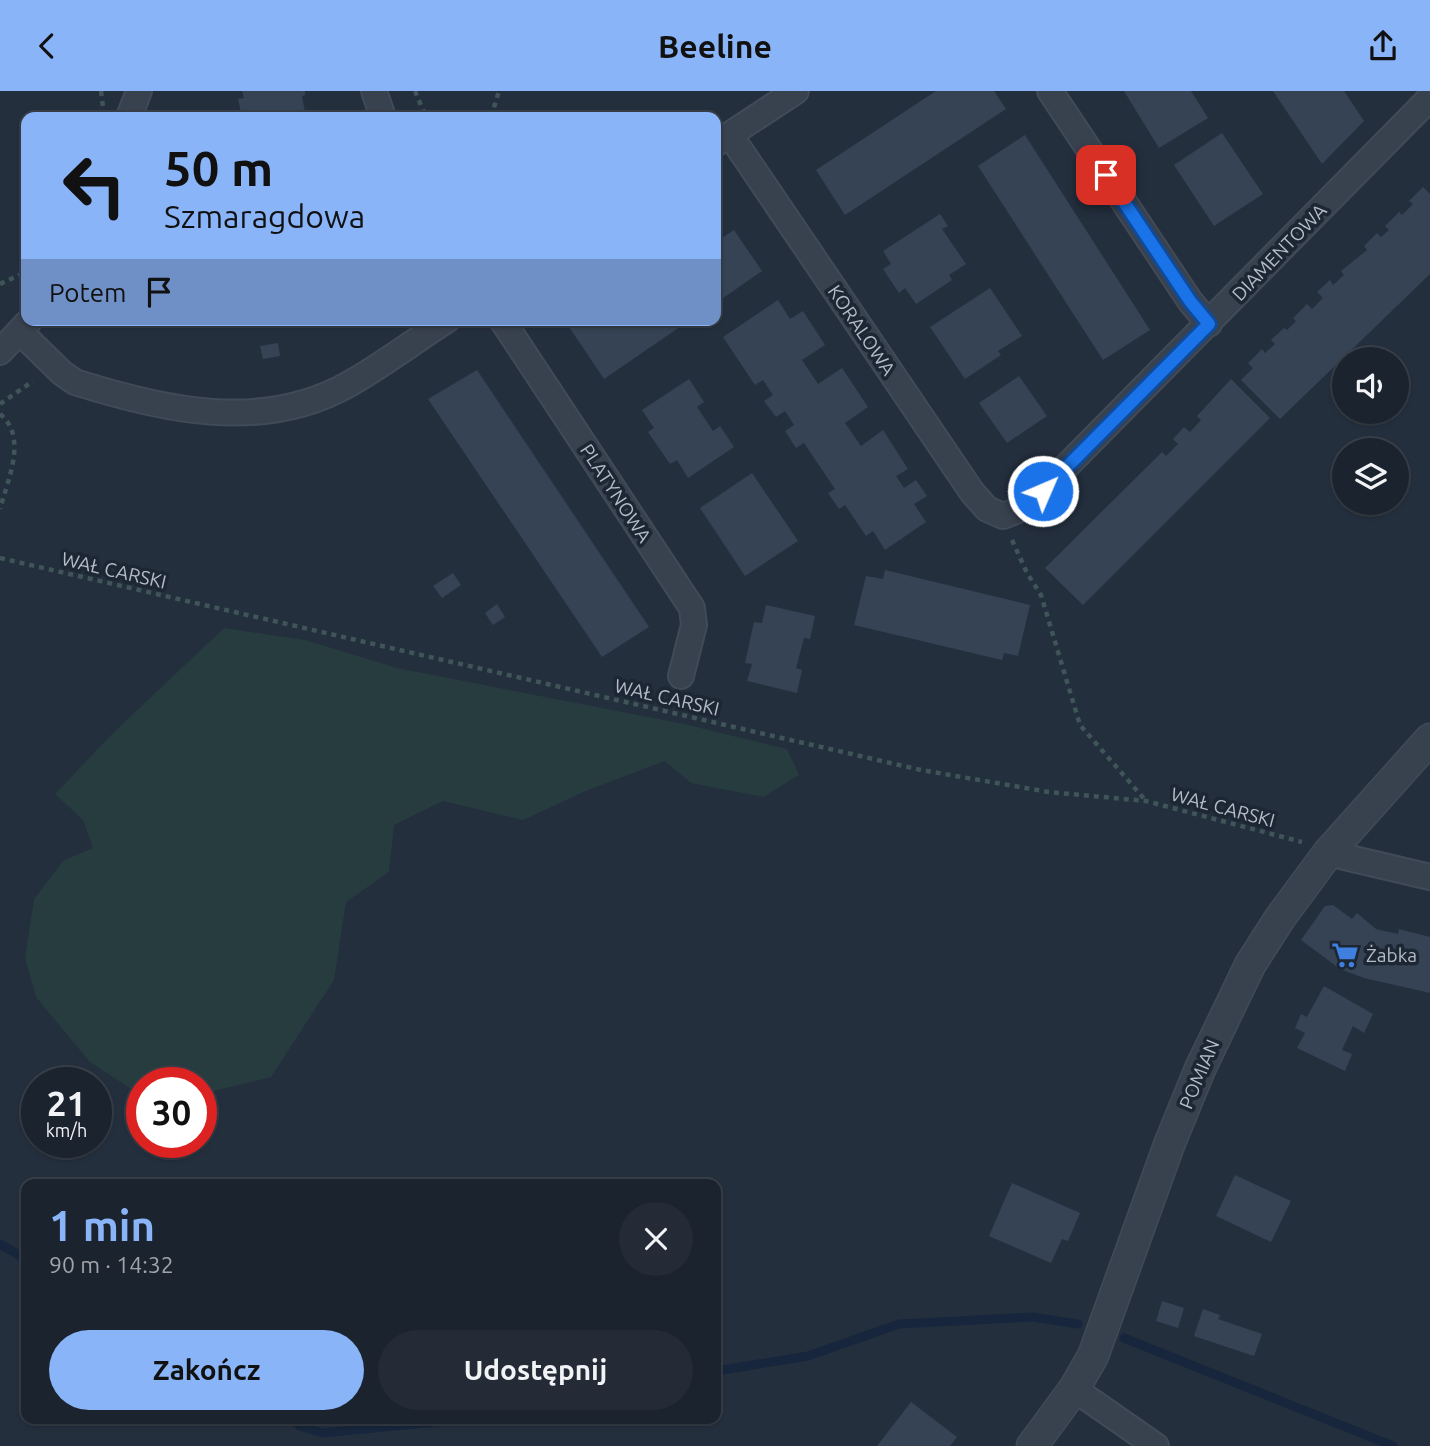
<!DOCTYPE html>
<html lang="pl">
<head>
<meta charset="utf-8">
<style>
  :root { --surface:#1b232e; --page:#242b36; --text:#f1f3f6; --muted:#a0a4aa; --line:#39404a; --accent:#8ab4f8 }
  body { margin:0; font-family:Ubuntu,sans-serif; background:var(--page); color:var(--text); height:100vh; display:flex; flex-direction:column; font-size:26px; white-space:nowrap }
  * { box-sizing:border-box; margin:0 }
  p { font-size:23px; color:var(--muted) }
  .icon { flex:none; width:38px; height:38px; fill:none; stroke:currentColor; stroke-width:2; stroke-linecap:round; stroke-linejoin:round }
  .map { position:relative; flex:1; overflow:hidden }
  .drawer { position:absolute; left:21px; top:1088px; width:700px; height:245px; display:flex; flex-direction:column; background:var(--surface); border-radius:14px; box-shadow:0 2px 5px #0004,0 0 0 2px var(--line) }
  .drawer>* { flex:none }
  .banner { position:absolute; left:21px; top:21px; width:700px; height:214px; border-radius:14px; box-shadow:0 2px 5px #0004,0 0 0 2px var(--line); background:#8ab4f8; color:#111; overflow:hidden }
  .fabs { position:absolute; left:1332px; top:256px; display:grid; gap:14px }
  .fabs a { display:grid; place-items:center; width:77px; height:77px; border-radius:50%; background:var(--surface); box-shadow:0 2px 5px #0004,0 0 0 2px var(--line); font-size:35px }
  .speed { position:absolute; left:21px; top:976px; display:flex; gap:14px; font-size:35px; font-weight:700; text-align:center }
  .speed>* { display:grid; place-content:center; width:91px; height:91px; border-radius:50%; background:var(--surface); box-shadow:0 2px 5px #0004,0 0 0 2px var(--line); line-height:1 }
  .speed small { font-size:18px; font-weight:400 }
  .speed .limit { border:10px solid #d22; background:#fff; color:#111 }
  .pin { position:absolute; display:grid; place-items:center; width:60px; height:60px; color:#fff; margin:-30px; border-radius:14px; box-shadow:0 4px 10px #0006 }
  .me { position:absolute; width:77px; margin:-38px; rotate:45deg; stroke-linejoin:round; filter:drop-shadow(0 0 5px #0008) }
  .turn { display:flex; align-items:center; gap:24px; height:147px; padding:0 28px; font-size:32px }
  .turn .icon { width:91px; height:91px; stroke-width:2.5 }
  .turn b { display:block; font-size:49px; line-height:60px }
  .then { display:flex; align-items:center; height:66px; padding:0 28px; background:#0003; gap:14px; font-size:26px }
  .round { display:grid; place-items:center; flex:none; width:74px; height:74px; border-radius:37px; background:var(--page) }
  .overview { display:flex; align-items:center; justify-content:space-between; height:119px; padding:0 28px }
  h1 { font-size:42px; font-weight:700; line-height:52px; color:var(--accent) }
  .primary-button { display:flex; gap:14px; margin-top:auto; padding:14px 28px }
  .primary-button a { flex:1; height:80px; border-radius:42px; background:var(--accent); color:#111; font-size:28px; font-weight:700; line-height:80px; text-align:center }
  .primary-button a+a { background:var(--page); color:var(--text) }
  header { display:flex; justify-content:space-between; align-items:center; height:91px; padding:0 28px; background:var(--accent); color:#111; font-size:32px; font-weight:700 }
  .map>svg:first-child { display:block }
</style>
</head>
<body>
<header><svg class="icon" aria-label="back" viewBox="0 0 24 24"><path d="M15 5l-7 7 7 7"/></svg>Beeline<svg class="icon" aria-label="share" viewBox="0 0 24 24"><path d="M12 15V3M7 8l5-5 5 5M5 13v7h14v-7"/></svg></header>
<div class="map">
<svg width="1430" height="1355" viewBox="0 0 1430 1355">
  <rect width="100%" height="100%" fill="#242f3e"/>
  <!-- green -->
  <path fill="#263c3f" d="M 224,537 L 305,549 L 397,577 L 684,633 L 787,658 L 799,684 L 763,706 L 691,692 L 665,670 L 588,699 L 523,729 L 443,710 L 394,734 L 389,781 L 346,811 L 334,889 L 271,986 L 201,1003 L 201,992 L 142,992 L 142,1005 L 90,971 L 36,906 L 25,867 L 34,808 L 64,769 L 93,757 L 83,729 L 55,703 L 114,641 Z"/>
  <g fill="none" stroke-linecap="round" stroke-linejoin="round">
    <!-- stream -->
    <path stroke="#17263c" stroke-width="9" d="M 0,1153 L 26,1168
      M 1124,1247 L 1393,1355
      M 716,1280 L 808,1265 L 899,1233 L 1032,1226 L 1078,1233
      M 293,1328 L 300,1335 L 323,1342 L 466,1328"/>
  </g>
  <!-- building -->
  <path fill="#364354" d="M 242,0 L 305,0 L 305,4 L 302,5 L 306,26 L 242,26 L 238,8 L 244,7 Z
    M 936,0 L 994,0 L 1006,18 L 845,124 L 816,79 Z
    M 1124,0 L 1191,0 L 1208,27 L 1159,57 Z
    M 1273,0 L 1344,0 L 1364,30 L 1322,73 Z
    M 1222,42 L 1263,103 L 1214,135 L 1174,74 Z
    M 1025,44 L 1150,239 L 1103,269 L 978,75 Z
    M 1423,96 L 1430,103 L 1430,183 L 1280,328 L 1241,289 L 1253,277 L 1248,272 L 1262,258 L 1265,262 L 1275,253 L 1271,249 L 1284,237 L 1287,239 L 1296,230 L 1293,227 L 1307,213 L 1312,218 L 1323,207 L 1317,201 L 1330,189 L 1333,194 L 1344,184 L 1341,180 L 1367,159 L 1364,155 L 1377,142 L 1381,146 L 1389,139 L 1385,135 L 1399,121 L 1402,124 L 1413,113 L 1409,110 Z
    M 940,123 L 948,135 L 942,138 L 966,173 L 949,184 L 952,189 L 916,213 L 905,197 L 899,202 L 883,178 L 891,173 L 883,160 Z
    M 734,139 L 762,180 L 716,212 L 716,151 Z
    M 990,197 L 1022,245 L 998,260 L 1001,264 L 965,288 L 930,236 Z
    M 778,209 L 790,228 L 803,220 L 825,254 L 802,269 L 818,293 L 842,277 L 868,316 L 845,332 L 861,355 L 883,339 L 908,378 L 896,385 L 904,397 L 916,389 L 927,405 L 914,413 L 926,431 L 885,459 L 873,440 L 866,445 L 845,414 L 839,418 L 828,402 L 835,398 L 804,352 L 796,357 L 785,340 L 794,334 L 785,320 L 776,326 L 764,310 L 773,304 L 763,289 L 755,294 L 723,246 Z
    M 215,229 L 247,229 L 247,231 L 216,236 Z
    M 579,229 L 584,229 L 589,236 L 598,229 L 690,229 L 604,288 L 569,236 Z
    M 278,252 L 280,265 L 263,268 L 260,255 Z
    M 477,279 L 649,536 L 602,566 L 428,308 Z
    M 1019,285 L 1047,325 L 1007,352 L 979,312 Z
    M 689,288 L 704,311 L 697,316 L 713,340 L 720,335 L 734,356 L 688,387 L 677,369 L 670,373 L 648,341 L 654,337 L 642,319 Z
    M 1231,288 L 1270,327 L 1083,514 L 1045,477 L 1162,361 L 1166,365 L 1178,353 L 1173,348 L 1184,336 L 1190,341 L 1201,329 L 1197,325 Z
    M 752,382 L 798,450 L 745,485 L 700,417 Z
    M 885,479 L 1030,514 L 1018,565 L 1004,562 L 1002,569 L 854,534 L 866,485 L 883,488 Z
    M 453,482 L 461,494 L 442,507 L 433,495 Z
    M 497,513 L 505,526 L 493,534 L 485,522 Z
    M 766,514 L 815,525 L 810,548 L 804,547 L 796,577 L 802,579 L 797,602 L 747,590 L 752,573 L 745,572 L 754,531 L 762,532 Z
    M 1333,814 L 1352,828 L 1357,822 L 1376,838 L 1398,843 L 1399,838 L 1430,846 L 1430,902 L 1364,887 L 1340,878 L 1301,849 L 1325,815 Z
    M 1324,895 L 1373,923 L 1364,942 L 1353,935 L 1342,959 L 1352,963 L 1345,980 L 1297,957 L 1305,942 L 1295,937 L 1301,923 L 1307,926 Z
    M 1235,1084 L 1291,1110 L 1271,1151 L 1216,1125 Z
    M 1012,1092 L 1080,1122 L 1068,1150 L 1062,1148 L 1051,1172 L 989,1145 Z
    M 1162,1210 L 1184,1217 L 1178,1237 L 1156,1230 Z
    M 1203,1218 L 1220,1224 L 1218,1228 L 1262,1243 L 1254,1265 L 1194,1245 Z
    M 911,1311 L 957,1346 L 950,1355 L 877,1355 Z"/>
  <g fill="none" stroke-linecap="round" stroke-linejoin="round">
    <defs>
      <path id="minor" d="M 374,0 L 383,26
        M 1050,0 L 1190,210 L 1209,233
        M 129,26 L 139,0
        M 730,44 L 972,401 L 987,418 L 1003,425 L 1016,420 L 1043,399 L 1430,7
        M 717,52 L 796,0
        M 502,229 L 692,517 L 694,534 L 681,585
        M 20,241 L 62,282 L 75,291 C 163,319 263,342 349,293 C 383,274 414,250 447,229
        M 0,261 L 30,229
        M 1328,762 L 1430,786
        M 1074,1298 L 1156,1355"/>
      <path id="tertiary" d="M 1032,1355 L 1074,1298 L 1093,1265 L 1169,1054 L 1200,978 L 1250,874 L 1280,827 L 1328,762 L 1430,648"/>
    </defs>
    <!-- minor casing -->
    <use href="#minor" stroke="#414a57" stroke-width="28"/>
    <!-- tertiary casing -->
    <use href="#tertiary" stroke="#414a57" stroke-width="33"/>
    <!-- path -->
    <path stroke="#3f5557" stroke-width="4.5" stroke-dasharray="5 5" stroke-linecap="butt" d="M 101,0 L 103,16
      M 415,0 L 426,26
      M 491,26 L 499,0
      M 0,193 L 26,181
      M 0,313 L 33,290
      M 0,323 C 28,346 8,388 0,418
      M 1012,449 L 1027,482 L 1041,504 L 1080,634 L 1146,710
      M 0,467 L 921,679 L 1049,701 L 1146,710 L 1302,751"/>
    <!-- minor -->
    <use href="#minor" stroke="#38414e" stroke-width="24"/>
    <!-- tertiary -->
    <use href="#tertiary" stroke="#38414e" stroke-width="30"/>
  </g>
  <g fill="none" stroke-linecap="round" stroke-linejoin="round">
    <defs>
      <path id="route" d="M 1043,400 L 1209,233 L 1190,210 L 1106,84"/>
    </defs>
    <!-- route casing -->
    <use href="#route" stroke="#114b97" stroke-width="18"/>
    <!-- route -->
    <use href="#route" stroke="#1a73e8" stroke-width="12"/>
  </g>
  <!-- icons -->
  <defs>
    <symbol id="supermarket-bare" viewBox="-9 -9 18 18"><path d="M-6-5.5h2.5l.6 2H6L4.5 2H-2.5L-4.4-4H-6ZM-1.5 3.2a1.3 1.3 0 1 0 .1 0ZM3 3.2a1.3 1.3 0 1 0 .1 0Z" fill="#3f7fe0" stroke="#1d2633" stroke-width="2.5" paint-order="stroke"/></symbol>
  </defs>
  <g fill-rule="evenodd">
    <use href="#supermarket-bare" x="1326" y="845" width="38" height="38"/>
  </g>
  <g text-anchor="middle" stroke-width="7" stroke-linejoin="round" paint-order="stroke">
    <!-- street labels -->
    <g font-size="19" fill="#b4bcc9" stroke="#1d2633">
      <text transform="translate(1279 161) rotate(-46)" y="7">DIAMENTOWA</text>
      <text transform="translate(862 239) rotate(56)" y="7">KORALOWA</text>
      <text transform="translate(616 402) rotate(57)" y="7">PLATYNOWA</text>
      <text transform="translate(114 479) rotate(13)" y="7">WAŁ CARSKI</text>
      <text transform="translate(667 606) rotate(13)" y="7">WAŁ CARSKI</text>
      <text transform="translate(1223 716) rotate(15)" y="7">WAŁ CARSKI</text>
      <text transform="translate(1199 983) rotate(-67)" y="7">POMIAN</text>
    </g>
    <!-- poi labels -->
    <g font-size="19" fill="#b4bcc9" stroke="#1d2633" text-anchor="start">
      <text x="1366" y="871">Żabka</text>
    </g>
  </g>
</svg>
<div class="fabs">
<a><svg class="icon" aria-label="sound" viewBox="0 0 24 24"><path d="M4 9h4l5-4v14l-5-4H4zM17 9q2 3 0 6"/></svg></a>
<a><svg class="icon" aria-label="layers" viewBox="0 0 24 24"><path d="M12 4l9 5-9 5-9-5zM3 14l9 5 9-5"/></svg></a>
</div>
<div class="speed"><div>21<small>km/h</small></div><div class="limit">30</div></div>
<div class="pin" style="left:1106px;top:84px;background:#d93025"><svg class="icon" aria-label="arrive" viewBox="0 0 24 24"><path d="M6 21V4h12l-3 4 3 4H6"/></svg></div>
<svg class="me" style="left:1043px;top:400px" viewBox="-20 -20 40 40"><circle r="17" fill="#1a73e8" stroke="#fff" stroke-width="3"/><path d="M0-11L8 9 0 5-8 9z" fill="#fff"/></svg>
<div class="banner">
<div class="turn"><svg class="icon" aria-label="left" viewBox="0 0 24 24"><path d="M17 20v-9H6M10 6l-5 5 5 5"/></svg><div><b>50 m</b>Szmaragdowa</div></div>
<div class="then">Potem<svg class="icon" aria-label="arrive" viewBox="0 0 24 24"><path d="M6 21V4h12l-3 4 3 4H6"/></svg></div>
</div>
<section class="drawer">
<div class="overview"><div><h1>1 min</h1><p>90 m · 14:32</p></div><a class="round"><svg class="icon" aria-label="close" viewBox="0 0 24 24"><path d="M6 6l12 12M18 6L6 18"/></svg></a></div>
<div class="primary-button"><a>Zakończ</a><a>Udostępnij</a></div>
</section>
</div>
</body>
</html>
